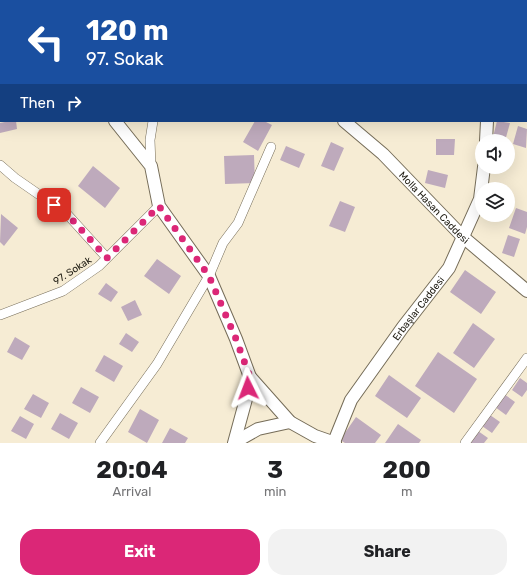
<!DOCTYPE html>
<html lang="en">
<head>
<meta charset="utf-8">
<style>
  :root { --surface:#fff; --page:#f2f2f2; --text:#202124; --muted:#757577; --accent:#db2777 }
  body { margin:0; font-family:Rubik,sans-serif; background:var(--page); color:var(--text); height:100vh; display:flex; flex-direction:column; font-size:15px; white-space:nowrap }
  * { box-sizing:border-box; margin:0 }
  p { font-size:13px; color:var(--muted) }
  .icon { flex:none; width:22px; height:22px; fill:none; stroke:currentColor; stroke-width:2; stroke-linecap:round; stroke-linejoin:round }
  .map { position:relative; height:443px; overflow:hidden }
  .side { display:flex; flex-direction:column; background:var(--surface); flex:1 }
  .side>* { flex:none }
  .top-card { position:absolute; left:0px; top:0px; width:527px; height:122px; box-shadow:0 4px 16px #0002; background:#1a4fa0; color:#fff; overflow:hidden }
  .tools { position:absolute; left:475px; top:134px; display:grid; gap:8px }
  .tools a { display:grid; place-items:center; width:40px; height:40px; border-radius:50%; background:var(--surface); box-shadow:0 4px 16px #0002; font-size:20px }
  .pin { position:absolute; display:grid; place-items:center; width:34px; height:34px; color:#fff; margin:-17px; border-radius:8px; box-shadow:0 2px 6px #0006 }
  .me { position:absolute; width:44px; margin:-22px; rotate:357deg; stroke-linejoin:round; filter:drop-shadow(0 0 3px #0008) }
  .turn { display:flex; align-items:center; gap:14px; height:84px; padding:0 20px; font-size:18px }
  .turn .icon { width:52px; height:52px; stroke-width:2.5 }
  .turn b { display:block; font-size:28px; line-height:34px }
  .then { display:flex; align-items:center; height:38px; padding:0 20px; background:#0003; gap:8px; font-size:15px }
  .eta { display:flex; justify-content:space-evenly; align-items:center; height:68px; text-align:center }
  .eta b { font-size:24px; font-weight:700; line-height:28px }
  .button { display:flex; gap:8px; margin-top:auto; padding:8px 20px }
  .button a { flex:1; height:46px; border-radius:16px; background:var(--accent); color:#fff; font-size:16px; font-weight:700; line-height:46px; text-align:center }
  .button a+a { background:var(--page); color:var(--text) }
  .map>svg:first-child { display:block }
</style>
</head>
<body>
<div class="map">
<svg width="527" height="443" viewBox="0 0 527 443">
  <rect width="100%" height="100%" fill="#f6ecd4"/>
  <!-- building -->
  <path fill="#beaabc" d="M 10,121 L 16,121 L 17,129 L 0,133 L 0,123 Z
    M 255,121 L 264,121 L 272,125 L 258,151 L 243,142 Z
    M 497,121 L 510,123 L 505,141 L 492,141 Z
    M 518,126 L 527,129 L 526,148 L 513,144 Z
    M 436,139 L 455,139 L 454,155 L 436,155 Z
    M 331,142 L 344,148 L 334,171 L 321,166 Z
    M 286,146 L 305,154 L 299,168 L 280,160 Z
    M 254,155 L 255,183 L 225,184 L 224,156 Z
    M 93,166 L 120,188 L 105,208 L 78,186 Z
    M 428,170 L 448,175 L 445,188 L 425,183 Z
    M 340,201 L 355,207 L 345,232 L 329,226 Z
    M 516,208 L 527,212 L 527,227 L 525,234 L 509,228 Z
    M 1,214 L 18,228 L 4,246 L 0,242 Z
    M 508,235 L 520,239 L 514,257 L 502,253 Z
    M 157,259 L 181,276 L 169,294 L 144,276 Z
    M 465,270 L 496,292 L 481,314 L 450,292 Z
    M 106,283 L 118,292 L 111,302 L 98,294 Z
    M 135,300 L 142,315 L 128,321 L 121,307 Z
    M 473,323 L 495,339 L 474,368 L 453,353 Z
    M 126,333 L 139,342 L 132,352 L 119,344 Z
    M 15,337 L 30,346 L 22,360 L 7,352 Z
    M 438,352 L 477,379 L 454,413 L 415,386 Z
    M 104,355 L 123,366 L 114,382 L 95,371 Z
    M 389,375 L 421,398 L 407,418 L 375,396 Z
    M 520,378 L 527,383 L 527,390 L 522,397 L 512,390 Z
    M 81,387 L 99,397 L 90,413 L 72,403 Z
    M 33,394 L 49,403 L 41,418 L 24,409 Z
    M 504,394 L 515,402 L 506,415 L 495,407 Z
    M 140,409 L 159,420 L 147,443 L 128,432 Z
    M 60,413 L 78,423 L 69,439 L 51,429 Z
    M 490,415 L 500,422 L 492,433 L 482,426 Z
    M 20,416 L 34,424 L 26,439 L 11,431 Z
    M 356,417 L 381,435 L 375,443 L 345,443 L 340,440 Z
    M 398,424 L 421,440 L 419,443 L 385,443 Z
    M 170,428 L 188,438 L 185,443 L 162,443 Z
    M 478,431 L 488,438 L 484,443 L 470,443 Z"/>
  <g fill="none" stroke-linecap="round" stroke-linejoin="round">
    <defs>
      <path id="minor" d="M 179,1 L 179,0
        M 0,165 L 15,178 L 67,214 L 107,258
        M 151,166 L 150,140 L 153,121
        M 0,315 L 63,291 L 99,266 L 159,206
        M 100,443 L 157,364 L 209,276 L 223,243 L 238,223 L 271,147
        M 465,443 L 527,358"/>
      <g id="tertiary">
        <path d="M 21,0 L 22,1"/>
        <path d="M 207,0 L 209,1"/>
        <path d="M 526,18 L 527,18"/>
        <path d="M 115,121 L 151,166 L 159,206 L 209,276 L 236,339 L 250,377 L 246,399 L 234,443"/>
        <path id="s1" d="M 344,121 L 383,154 L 463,237 L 527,291"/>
        <path d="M 486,141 L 487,121"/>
        <path d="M 250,377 L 290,422 L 315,436 L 335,443"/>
        <path d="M 235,442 L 258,429 L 290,422"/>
        <path id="s2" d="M 334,442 L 351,400 L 403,327 L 449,268 L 480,199 L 484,167"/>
      </g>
    </defs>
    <!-- minor casing -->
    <use href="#minor" stroke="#756c58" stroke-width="10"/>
    <!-- tertiary casing -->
    <use href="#tertiary" stroke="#756c58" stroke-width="14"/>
    <!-- minor -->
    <use href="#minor" stroke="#fff" stroke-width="9"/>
    <!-- tertiary -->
    <use href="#tertiary" stroke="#fff" stroke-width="12"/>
  </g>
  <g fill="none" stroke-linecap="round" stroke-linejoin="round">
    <!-- route -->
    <path stroke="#db2777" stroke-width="7" stroke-dasharray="0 12.6" d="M 54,205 L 67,214 L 107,258 L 159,206 L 209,276 L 236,339 L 250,377 L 248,388"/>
  </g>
  <g text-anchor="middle" stroke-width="4" stroke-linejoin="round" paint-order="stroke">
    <!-- street labels -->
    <g font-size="10" fill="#1d1a11" stroke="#f6ecd4">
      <text dy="4" stroke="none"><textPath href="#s1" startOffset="125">Molla Hasan Caddesi</textPath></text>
      <text transform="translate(72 270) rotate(-33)" y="4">97. Sokak</text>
      <text dy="4" stroke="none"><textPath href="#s2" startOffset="159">Erbaşlar Caddesi</textPath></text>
    </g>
  </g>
</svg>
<div class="tools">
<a><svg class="icon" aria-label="sound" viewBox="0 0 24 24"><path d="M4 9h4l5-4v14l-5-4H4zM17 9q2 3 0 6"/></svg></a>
<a><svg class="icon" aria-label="layers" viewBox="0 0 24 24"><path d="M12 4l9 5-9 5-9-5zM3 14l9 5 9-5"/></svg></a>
</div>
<div class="pin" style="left:54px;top:205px;background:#d93025"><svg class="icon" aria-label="arrive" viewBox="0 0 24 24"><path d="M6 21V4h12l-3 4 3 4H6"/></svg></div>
<svg class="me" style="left:248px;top:388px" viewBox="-20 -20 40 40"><path d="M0-17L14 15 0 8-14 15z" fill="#db2777" stroke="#fff" stroke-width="4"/></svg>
<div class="top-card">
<div class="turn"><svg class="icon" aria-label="left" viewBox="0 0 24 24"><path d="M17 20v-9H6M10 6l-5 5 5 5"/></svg><div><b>120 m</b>97. Sokak</div></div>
<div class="then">Then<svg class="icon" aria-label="right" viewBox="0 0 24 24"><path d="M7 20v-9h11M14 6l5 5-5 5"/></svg></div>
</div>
</div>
<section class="side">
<div class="eta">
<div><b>20:04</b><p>Arrival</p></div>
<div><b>3</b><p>min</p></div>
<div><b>200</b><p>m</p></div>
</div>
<div class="button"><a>Exit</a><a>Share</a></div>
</section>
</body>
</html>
